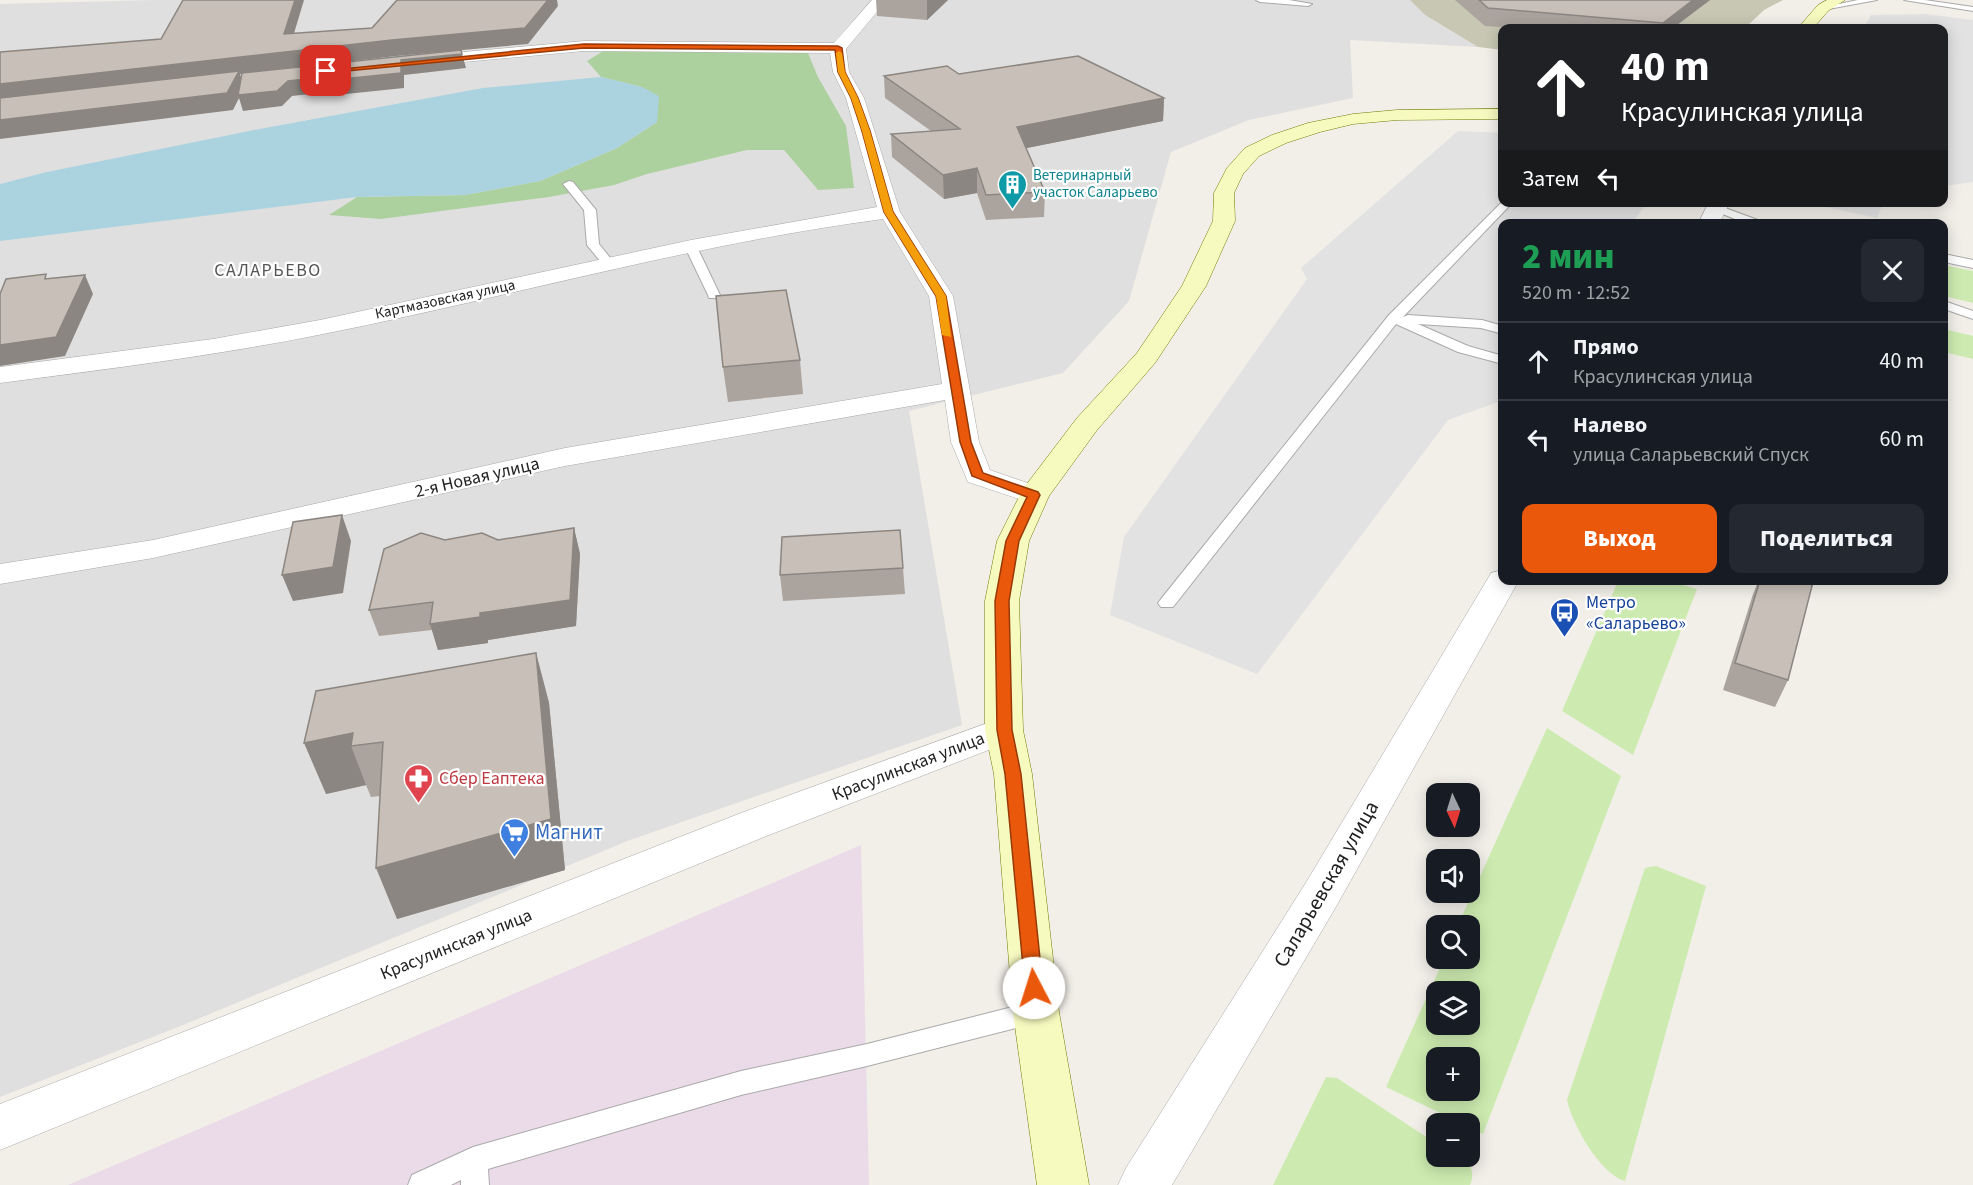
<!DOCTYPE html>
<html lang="ru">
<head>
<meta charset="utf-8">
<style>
  :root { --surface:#171b24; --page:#242831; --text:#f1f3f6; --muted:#9ea1a6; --line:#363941; --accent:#ea580c }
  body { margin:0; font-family:"Source Sans 3",sans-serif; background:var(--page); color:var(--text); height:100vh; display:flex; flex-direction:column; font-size:22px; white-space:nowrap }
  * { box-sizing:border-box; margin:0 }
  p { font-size:20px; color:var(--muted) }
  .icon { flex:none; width:33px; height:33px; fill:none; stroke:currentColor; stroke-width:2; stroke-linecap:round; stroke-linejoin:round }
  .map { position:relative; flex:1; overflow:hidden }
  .panel { position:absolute; left:1498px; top:219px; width:450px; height:366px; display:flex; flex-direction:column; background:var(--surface); border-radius:12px; box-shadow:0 3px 15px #0003 }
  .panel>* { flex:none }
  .hud { position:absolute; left:1498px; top:24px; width:450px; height:183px; border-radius:12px; box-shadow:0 3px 15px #0003; background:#202124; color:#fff; overflow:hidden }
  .needle { width:39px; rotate:176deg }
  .controls { position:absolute; left:1426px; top:783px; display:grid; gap:12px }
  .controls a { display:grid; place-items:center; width:54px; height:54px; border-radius:12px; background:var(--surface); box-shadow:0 3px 15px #0003; font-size:30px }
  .pin { position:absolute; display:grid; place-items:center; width:51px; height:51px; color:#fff; margin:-26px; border-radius:12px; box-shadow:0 3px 9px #0006 }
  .me { position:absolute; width:66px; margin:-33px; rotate:355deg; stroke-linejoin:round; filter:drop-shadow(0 0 4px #0008) }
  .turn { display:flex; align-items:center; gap:21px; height:126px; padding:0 24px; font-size:27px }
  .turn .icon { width:78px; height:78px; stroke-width:2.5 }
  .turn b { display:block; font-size:42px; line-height:51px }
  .then { display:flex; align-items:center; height:57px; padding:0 24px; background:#0003; gap:12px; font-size:22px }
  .round { display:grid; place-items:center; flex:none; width:63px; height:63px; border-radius:12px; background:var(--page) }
  .headline { display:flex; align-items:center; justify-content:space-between; height:102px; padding:0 24px }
  h1 { font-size:36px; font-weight:800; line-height:45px; color:#1e9e55 }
  .button { display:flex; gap:12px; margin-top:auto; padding:12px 24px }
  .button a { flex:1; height:69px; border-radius:12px; background:var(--accent); color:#fff; font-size:24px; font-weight:800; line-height:69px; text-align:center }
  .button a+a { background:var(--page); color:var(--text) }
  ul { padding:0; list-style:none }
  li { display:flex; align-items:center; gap:18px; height:78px; padding:0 24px; border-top:2px solid var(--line) }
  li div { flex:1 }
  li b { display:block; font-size:22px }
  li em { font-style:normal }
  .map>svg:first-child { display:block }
</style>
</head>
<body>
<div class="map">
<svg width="1973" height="1185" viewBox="0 0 1973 1185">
  <rect width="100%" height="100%" fill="#f2efe9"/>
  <!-- residential -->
  <path fill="#e0dfdf" d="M 153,0 L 1410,0 L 1425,15 L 1478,47 L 1350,40 L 1353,98 L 1249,120 L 1171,152 L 1129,301 L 1063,373 L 909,411 L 962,725 L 630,840 L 183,1025 L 0,1097 L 0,4 Z"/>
  <!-- industrial -->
  <path fill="#ebdbe8" d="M 861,845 L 869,1185 L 68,1185 Z"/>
  <!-- construction -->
  <path fill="#c7c7b4" d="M 1410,0 L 1783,0 L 1764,10 L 1745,28 L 1503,28 L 1503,50 L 1478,47 L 1425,15 Z"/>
  <!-- grass -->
  <path fill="#cdebb0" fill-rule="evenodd" d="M 1944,265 L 1973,271 L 1973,303 L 1944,296 Z
    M 1944,329 L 1973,336 L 1973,359 L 1944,352 Z
    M 1618,581 L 1668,581 L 1697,589 L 1633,755 L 1562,711 Z
    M 1547,728 L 1621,776 L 1483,1134 L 1470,1128 L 1470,1124 L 1461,1123 L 1386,1087 L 1444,959 L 1470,958 L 1470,926 L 1458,925 ZM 1437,992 L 1470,992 L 1470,1024 L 1437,1024 ZM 1437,1058 L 1470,1058 L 1470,1090 L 1437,1090 Z
    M 1656,866 L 1706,886 L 1625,1181 C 1600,1174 1572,1124 1567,1100 L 1645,868 Z
    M 1326,1077 L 1337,1078 L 1437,1144 L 1437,1156 C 1455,1156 1480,1160 1470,1185 L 1273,1185 Z"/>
  <!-- forest -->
  <path fill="#add19e" d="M 605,50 L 808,53 L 818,77 L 846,126 L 854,188 L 818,190 L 784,150 L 747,150 L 647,174 L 614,185 L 549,197 L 381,219 L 329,215 L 357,197 L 465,195 L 540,181 L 617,148 L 657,122 L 642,87 L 601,77 L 587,61 Z"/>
  <!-- parking -->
  <path fill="#e2e2e2" d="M 1926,14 L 1973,20 L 1973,182 L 1944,186 L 1944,28 L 1864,28 L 1871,15 Z
    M 1458,131 L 1503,133 L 1503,202 L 1647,203 L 1632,223 L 1503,224 L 1503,398 L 1501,401 L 1448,420 L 1257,674 L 1110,615 L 1124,537 L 1307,279 L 1301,268 Z
    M 1807,203 L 1883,203 L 1877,218 Z"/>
  <!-- water -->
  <path fill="#aad3df" d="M 601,77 L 642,87 L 659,96 L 657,122 L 617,148 L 540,181 L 465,195 L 357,197 L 0,241 L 0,184 L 47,172 L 254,130 L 483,88 Z"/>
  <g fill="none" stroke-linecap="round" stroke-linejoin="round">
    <defs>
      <path id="lane" d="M 1256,0 L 1289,0 L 1312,4 L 1308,6 L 1260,2 Z
        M 1858,0 L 1877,0 L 1823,10 L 1819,8 Z
        M 1904,0 L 1925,0 L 1973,7 L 1973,11 Z
        M 569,181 L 573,182 L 596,210 L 599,244 L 615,264 L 613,267 L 605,267 L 587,245 L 584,210 L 563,184 Z
        M 1503,201 L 1503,202 L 1513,202 L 1403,317 L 1408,315 L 1482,320 L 1503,326 L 1503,334 L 1481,328 L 1418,324 L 1468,346 L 1503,356 L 1503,364 L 1458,352 L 1396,324 L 1173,607 L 1161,607 L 1158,603 L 1161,599 L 1389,315 Z
        M 1717,205 L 1763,222 L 1765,224 L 1747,224 L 1713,210 L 1711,208 Z
        M 691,243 L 697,247 L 720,295 L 719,298 L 709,298 L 708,295 L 685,247 Z
        M 1944,254 L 1973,260 L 1973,268 L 1944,262 Z
        M 1944,301 L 1973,311 L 1973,319 L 1944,309 Z
        M 1036,1001 L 1045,1004 L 1049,1012 L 1045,1020 L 1036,1023 L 867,1066 L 741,1095 L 488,1169 L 489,1185 L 461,1185 L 461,1180 L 451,1185 L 408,1185 L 412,1175 L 473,1147 L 741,1071 L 867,1044 Z"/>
      <path id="street" d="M 872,0 L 887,0 L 846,49 L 849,72 L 864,98 L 900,212 L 953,296 L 979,442 L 990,470 L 1045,489 L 1049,495 L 1045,501 L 1034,504 L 968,482 L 951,442 L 945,400 L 565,466 L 153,558 L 0,584 L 0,564 L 153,540 L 565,448 L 942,384 L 929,296 L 883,219 C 692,244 506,298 318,335 C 213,356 107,369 0,383 L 0,367 L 213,339 L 320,320 L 691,240 L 877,207 L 846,98 L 833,72 L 830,53 L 584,51 L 419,66 L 411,61 L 419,56 L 584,41 L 834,43 Z
        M 1709,202 L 1730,202 L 1719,224 L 1698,224 Z
        M 1503,570 L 1503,580 L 1519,580 L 1337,905 L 1172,1185 L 1118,1185 L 1126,1168 L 1307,881 L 1487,580 L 1491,573 Z
        M 1004,717 L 1017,721 L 1023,730 L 1017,739 L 769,835 L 0,1150 L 0,1104 L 741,813 Z"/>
      <path id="secondary" d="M 1827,0 L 1845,0 L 1828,11 L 1813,28 L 1798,28 L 1818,5 Z
        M 1503,109 L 1503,119 L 1397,120 L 1353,124 L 1320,132 L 1286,143 L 1259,156 L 1243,174 L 1234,193 L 1235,221 L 1206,286 L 1155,363 L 1097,430 L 1049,496 L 1029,541 L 1019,601 L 1023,730 L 1032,774 L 1059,1012 L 1089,1185 L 1037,1185 L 1013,1012 L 994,774 L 985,730 L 985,601 L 997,541 L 1023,489 L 1077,418 L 1137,353 L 1182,286 L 1213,221 L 1214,193 L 1227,168 L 1245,148 L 1272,135 L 1308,123 L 1353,114 L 1397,110 Z"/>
    </defs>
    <!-- lane casing -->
    <use href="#lane" stroke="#a9a9a9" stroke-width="2"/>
    <!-- street casing -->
    <use href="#street" stroke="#a9a9a9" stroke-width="1"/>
    <!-- secondary casing -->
    <use href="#secondary" stroke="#707d05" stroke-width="1"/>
    <!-- lane -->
    <use href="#lane" fill="#fff" fill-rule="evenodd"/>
    <!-- street -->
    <use href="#street" fill="#fff" fill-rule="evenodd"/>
    <!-- secondary -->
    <use href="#secondary" fill="#f7fabf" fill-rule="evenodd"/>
  </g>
  <!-- wall -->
  <path fill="#aba49e" d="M 876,0 L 948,0 L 927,20 L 877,16 Z
    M 1455,0 L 1710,0 L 1673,28 L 1515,28 L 1485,26 Z
    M 959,74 L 1164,98 L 1163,121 L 1026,148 L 1045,192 L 1044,217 L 986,220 L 977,193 L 944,199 L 892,157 L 891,134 L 931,131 L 885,98 L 884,76 Z
    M 800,360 L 803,394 L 728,402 L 723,367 Z
    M 574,528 L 580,554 L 576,626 L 488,640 L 488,643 L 438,650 L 432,630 L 379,636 L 369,610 L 445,540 L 498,540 Z
    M 903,568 L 905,594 L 783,601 L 780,575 Z
    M 1759,580 L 1807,580 L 1788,680 L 1775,707 L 1723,690 L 1753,594 Z
    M 536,653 L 549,703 L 565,870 L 397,919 L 380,796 L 371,797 L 366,785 L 326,794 L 316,691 Z"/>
  <!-- shaded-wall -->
  <path fill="#8b8681" d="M 295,0 L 304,0 L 289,50 L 284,34 Z
    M 548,0 L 557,0 L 558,6 L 528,44 L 396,56 L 240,74 L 244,88 L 288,81 L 401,60 L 462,54 L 466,68 L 404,75 L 404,88 L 346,94 L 345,90 L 292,96 L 282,106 L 243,111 L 239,98 L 233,110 L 0,139 L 0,84 L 392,40 Z
    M 927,0 L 948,0 L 927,20 Z
    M 1693,0 L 1710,0 L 1673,28 L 1661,28 L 1663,23 Z
    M 1164,98 L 1163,121 L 1017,150 L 1017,127 Z
    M 977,168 L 977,193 L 944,199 L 943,175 Z
    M 85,275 L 93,294 L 65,356 L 0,366 L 0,345 Z
    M 342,515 L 351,541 L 343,593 L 293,601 L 282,575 Z
    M 574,528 L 580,554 L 576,626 L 488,640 L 488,643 L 438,650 L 430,624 L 480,613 Z
    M 536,653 L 549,703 L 565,870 L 397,919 L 376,868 Z
    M 353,733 L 351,746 L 366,785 L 326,794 L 304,743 Z"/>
  <!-- building -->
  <path fill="#c7bfb8" stroke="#8b8681" stroke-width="1.5" d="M 183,0 L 295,0 L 284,34 L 372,28 L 397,0 L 548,0 L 525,28 L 392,40 L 0,84 L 0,52 L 161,39 Z
    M 1479,0 L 1693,0 L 1663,23 L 1488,8 Z
    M 461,50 L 462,54 L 401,60 L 401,73 L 342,79 L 342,75 L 288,81 L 277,91 L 238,95 L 242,73 Z
    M 1078,56 L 1164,98 L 1017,127 L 1045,192 L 986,195 L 977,168 L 943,175 L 891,134 L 960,129 L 884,76 L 947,66 L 959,74 Z
    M 239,71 L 227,93 L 0,120 L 0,98 Z
    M 46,274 L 45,279 L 85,275 L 56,337 L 0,345 L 0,294 L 6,279 Z
    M 786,290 L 800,360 L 723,367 L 716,296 Z
    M 342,515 L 333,567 L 282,575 L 293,522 Z
    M 574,528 L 570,600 L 480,613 L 480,617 L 430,624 L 433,602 L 369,610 L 384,549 L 421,533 L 445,540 L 482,533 L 498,540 Z
    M 900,530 L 903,568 L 780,575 L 782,537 Z
    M 1760,580 L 1807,580 L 1813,582 L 1788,680 L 1735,663 Z
    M 536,653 L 551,819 L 376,868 L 383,742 L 351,746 L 353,733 L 304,743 L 316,691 Z"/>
  <!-- route -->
  <path fill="#ea580c" stroke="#983908" stroke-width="1.5" d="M 584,44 L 838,46 L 842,48 L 845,72 L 858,98 L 870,131 L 893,212 L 946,296 L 971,442 L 983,473 L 1038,492 L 1040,495 L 1019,541 L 1009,601 L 1012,730 L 1021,774 L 1043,988 L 1041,994 L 1034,996 L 1027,994 L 1025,988 L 1005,774 L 997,730 L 995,601 L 1006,541 L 1027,497 L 972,476 L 960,442 L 936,296 L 884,212 L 862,131 L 851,98 L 838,72 L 835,50 L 584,48 L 326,73 L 323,71 Z"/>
  <!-- slow -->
  <path fill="#f59e0b" d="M 839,51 L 842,53 L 845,72 L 858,98 L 870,131 L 893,212 L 946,296 L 951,337 L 942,335 L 936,296 L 884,212 L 862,131 L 851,98 L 838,72 L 836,53 Z"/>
  <!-- icons -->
  <defs>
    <symbol id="building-pin" viewBox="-11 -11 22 30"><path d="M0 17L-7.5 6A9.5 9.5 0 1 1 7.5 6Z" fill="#0f9aa8" stroke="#fff"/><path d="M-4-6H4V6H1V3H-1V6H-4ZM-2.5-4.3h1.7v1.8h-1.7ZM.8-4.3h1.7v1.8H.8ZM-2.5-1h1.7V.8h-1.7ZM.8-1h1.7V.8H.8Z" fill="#fff"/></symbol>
    <symbol id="bus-pin" viewBox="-11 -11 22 30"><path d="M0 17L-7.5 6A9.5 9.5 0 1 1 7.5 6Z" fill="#1a4fb4" stroke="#fff"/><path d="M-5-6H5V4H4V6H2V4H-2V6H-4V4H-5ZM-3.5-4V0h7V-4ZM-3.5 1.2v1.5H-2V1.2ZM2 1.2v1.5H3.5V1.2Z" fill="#fff"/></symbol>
    <symbol id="pharmacy-pin" viewBox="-11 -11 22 30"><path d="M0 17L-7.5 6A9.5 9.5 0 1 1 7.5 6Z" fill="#e0444e" stroke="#fff"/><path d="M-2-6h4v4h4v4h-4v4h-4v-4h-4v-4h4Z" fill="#fff"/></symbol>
    <symbol id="supermarket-pin" viewBox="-11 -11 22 30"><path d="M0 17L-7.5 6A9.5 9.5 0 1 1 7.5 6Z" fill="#3f7fe0" stroke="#fff"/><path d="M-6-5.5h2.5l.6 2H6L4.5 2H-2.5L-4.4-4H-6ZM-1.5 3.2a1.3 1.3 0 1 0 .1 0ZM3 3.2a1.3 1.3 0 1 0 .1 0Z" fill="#fff"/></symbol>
  </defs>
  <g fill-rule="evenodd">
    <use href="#building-pin" x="996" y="168" width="33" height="45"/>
    <use href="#bus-pin" x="1548" y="596" width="33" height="45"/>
    <use href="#pharmacy-pin" x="402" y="762" width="33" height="45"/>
    <use href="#supermarket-pin" x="498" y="816" width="33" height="45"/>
  </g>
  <g text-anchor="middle" stroke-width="4.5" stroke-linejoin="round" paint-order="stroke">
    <!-- far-culture labels -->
    <g font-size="15" fill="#0d838f" stroke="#fff" text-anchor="start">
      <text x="1033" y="180">Ветеринарный<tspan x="1033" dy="17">участок Саларьево</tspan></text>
    </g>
    <!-- far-street labels -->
    <g font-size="15" fill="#222" stroke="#fff">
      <text transform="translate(445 299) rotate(-12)" y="5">Картмазовская улица</text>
    </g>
    <!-- far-quarter labels -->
    <g font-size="18" letter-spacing="1.5" fill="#555" stroke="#fff">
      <text x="268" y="276">САЛАРЬЕВО</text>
    </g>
    <!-- street labels -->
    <g font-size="18" fill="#222" stroke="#fff">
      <text transform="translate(477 477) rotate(-13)" y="6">2-я Новая улица</text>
      <text transform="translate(908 766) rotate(-21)" y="6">Красулинская улица</text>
      <text transform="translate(456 944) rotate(-22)" y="6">Красулинская улица</text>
    </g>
    <!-- transit labels -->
    <g font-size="18" fill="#164399" stroke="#fff" text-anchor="start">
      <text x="1586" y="608">Метро<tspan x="1586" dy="21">«Саларьево»</tspan></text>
    </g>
    <!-- health labels -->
    <g font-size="18" fill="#be3a42" stroke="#fff" text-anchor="start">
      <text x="439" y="784">Сбер Еаптека</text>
    </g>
    <!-- near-shop labels -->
    <g font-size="21" fill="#366cbe" stroke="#fff" text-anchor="start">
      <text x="535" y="839">Магнит</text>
    </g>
    <!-- near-street labels -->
    <g font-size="21" fill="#222" stroke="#fff">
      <text transform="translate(1326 884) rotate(-60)" y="7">Саларьевская улица</text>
    </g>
  </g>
</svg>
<div class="controls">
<a><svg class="needle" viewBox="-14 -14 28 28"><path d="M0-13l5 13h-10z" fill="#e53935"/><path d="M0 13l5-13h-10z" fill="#9ea1a6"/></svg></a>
<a><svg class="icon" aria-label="sound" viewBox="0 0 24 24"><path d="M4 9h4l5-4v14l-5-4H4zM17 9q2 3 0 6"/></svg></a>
<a><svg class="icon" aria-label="search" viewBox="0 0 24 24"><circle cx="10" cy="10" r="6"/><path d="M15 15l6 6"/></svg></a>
<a><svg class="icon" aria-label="layers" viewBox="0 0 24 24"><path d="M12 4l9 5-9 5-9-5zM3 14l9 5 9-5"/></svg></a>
<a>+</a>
<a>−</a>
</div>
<div class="pin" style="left:326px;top:71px;background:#d93025"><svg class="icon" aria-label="arrive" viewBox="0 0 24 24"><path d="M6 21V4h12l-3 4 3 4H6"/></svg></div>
<svg class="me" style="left:1034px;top:988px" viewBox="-20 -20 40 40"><circle r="19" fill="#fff"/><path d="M0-13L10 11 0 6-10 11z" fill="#ea580c"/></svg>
<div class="hud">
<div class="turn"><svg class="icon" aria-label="ahead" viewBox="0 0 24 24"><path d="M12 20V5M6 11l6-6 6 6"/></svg><div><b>40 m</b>Красулинская улица</div></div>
<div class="then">Затем<svg class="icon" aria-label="left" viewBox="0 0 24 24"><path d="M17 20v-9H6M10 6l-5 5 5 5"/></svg></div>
</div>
<section class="panel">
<div class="headline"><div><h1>2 мин</h1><p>520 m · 12:52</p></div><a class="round"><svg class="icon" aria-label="close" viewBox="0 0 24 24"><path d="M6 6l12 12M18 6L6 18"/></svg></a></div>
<ul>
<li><svg class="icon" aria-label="ahead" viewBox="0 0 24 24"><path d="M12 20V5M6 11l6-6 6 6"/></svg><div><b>Прямо</b><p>Красулинская улица</p></div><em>40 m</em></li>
<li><svg class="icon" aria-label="left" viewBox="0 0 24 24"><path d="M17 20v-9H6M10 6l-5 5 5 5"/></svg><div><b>Налево</b><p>улица Саларьевский Спуск</p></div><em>60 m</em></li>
</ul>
<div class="button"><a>Выход</a><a>Поделиться</a></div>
</section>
</div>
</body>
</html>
